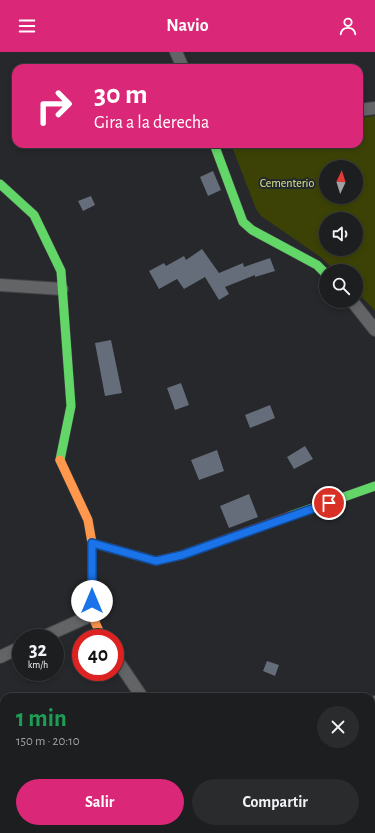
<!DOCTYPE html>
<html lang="es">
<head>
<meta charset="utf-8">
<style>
  :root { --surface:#1c1e20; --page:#292b2d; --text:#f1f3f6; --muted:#a0a2a5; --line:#3a3c3e; --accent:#db2777 }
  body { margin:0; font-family:"Alegreya Sans",sans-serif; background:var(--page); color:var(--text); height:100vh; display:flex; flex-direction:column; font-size:15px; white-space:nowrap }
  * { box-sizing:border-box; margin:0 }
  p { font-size:13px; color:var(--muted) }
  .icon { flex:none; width:22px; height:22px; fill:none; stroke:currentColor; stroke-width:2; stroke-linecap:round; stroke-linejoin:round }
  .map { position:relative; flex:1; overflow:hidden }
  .sheet { position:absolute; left:0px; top:641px; width:375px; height:140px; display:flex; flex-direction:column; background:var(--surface); border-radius:12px 12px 0 0; box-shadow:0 2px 6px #0003,0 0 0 1px var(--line) }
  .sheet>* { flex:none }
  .top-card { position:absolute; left:12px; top:12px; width:351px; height:84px; border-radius:12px; box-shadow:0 2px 6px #0003,0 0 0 1px var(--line); background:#db2777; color:#fff; overflow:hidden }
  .needle { width:26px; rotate:4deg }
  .buttons { position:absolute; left:319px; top:108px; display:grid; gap:8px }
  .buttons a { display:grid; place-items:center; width:44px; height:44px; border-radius:50%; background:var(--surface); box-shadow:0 2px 6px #0003,0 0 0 1px var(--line); font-size:20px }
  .speed { position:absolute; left:12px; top:577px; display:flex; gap:8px; font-size:20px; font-weight:700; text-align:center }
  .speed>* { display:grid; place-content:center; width:52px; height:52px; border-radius:50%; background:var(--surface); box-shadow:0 2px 6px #0003,0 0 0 1px var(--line); line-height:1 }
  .speed small { font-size:10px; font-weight:400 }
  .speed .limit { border:6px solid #d22; background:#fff; color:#111 }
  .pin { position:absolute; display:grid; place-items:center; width:34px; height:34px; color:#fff; margin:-17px; border:2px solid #fff; border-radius:50%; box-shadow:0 1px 4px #0007 }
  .me { position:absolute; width:44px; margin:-22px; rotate:0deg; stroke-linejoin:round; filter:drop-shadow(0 0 3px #0008) }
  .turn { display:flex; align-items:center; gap:14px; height:84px; padding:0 16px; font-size:18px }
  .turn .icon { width:52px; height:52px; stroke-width:2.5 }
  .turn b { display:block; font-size:28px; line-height:34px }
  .round { display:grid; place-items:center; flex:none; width:42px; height:42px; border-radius:21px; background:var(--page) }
  .overview { display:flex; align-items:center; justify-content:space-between; height:68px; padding:0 16px }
  h1 { font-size:24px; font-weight:600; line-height:30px; color:#1e9e55 }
  .primary-button { display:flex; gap:8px; margin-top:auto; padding:8px 16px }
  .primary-button a { flex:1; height:46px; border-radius:24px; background:var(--accent); color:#fff; font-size:16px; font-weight:600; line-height:46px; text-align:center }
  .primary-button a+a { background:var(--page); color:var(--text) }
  header { display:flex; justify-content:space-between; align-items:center; height:52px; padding:0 16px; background:var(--accent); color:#fff; font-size:18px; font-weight:600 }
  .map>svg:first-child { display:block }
</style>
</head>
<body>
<header><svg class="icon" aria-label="menu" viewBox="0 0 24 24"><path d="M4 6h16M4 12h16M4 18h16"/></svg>Navio<svg class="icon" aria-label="person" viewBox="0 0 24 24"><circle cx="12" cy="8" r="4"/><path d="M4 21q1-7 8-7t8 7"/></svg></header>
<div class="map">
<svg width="375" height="781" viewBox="0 0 375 781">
  <rect width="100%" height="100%" fill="#26282b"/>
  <!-- green -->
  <path fill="#3c4206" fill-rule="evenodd" d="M 375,64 L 375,259 L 356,239 L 356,219 L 335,219 L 322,206 L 261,164 L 256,157 L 231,92 L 359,92 L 359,66 ZM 326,115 L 356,115 L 356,145 L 326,145 ZM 326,167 L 356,167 L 356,197 L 326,197 Z"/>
  <!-- building -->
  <path fill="#646d79" d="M 213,119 L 221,138 L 208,144 L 200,125 Z
    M 91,144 L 95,153 L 83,159 L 78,149 Z
    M 202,197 L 219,221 L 243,211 L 244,215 L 270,206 L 275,219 L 255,225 L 255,223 L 225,235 L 229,242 L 219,248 L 205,225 L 184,237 L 177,227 L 159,237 L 149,219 L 164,211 L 166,214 L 184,204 L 186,208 Z
    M 111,288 L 122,341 L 105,344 L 95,291 Z
    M 181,331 L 189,353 L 175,358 L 167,336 Z
    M 270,353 L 275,366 L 250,376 L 245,363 Z
    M 305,394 L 313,407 L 294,417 L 287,405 Z
    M 217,398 L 224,419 L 199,428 L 191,408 Z
    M 249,442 L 258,465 L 229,476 L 220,454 Z
    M 267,609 L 279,613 L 275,624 L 263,619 Z"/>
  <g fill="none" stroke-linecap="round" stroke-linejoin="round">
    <defs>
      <path id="street" d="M 176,0 L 183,16
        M 359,58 L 375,56
        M 0,233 L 62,237
        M 352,249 L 375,278
        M 41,586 L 92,563
        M 0,605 L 21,595
        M 115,605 L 142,645
        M 371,655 L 375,650
        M 371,725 L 375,728
        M 0,729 L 4,727
        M 175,777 L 175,781
        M 339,781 L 339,777"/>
      <path id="fast" d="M 214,92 L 243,170 L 252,178 L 317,213 L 326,222
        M 0,132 L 34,163 L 61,219 L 71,354 L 60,408
        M 290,464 L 375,434"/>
      <path id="slow" d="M 60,408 L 88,468 L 92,491 L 92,563 L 102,586"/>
      <path id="jam" d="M 92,491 L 156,509 L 182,503 L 290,464"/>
    </defs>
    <!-- street casing -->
    <use href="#street" stroke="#414346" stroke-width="14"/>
    <!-- fast casing -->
    <use href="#fast" stroke="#414346" stroke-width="10"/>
    <!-- slow casing -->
    <use href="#slow" stroke="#414346" stroke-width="10"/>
    <!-- jam casing -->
    <use href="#jam" stroke="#414346" stroke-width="10"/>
    <!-- street -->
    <use href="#street" stroke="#626466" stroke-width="12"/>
    <!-- fast -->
    <use href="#fast" stroke="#63d668" stroke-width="9"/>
    <!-- slow -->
    <use href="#slow" stroke="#ff974d" stroke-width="9"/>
    <!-- jam -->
    <use href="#jam" stroke="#b3261e" stroke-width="9"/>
  </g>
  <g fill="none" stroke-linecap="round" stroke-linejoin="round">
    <defs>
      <path id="route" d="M 92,549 L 92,491 L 156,509 L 182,503 L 329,451"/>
    </defs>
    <!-- route casing -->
    <use href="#route" stroke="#114b97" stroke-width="10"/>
    <!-- route -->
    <use href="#route" stroke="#1a73e8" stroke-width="7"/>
  </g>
  <g text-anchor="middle" stroke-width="4" stroke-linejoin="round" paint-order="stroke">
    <!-- park labels -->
    <g font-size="12" fill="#dce989" stroke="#23282e">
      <text x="287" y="135">Cementerio</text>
    </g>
  </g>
</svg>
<div class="buttons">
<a><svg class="needle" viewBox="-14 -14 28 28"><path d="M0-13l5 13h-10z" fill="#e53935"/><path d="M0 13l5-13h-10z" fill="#a0a2a5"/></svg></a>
<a><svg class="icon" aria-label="sound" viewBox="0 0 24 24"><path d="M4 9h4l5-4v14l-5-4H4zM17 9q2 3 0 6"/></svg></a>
<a><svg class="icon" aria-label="search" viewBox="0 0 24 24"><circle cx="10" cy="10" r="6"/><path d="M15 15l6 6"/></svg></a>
</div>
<div class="speed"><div>32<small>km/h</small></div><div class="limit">40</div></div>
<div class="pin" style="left:329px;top:451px;background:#d93025"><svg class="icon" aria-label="arrive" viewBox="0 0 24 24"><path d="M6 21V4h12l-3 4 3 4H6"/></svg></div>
<svg class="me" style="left:92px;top:549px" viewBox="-20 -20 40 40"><circle r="19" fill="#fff"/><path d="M0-13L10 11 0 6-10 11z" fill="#1a73e8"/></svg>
<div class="top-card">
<div class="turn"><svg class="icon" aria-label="right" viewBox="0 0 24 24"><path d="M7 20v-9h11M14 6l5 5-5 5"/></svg><div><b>30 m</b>Gira a la derecha</div></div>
</div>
<section class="sheet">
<div class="overview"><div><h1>1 min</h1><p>150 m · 20:10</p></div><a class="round"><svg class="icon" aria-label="close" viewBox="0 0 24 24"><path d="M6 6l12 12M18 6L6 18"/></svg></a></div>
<div class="primary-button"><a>Salir</a><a>Compartir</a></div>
</section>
</div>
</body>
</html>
